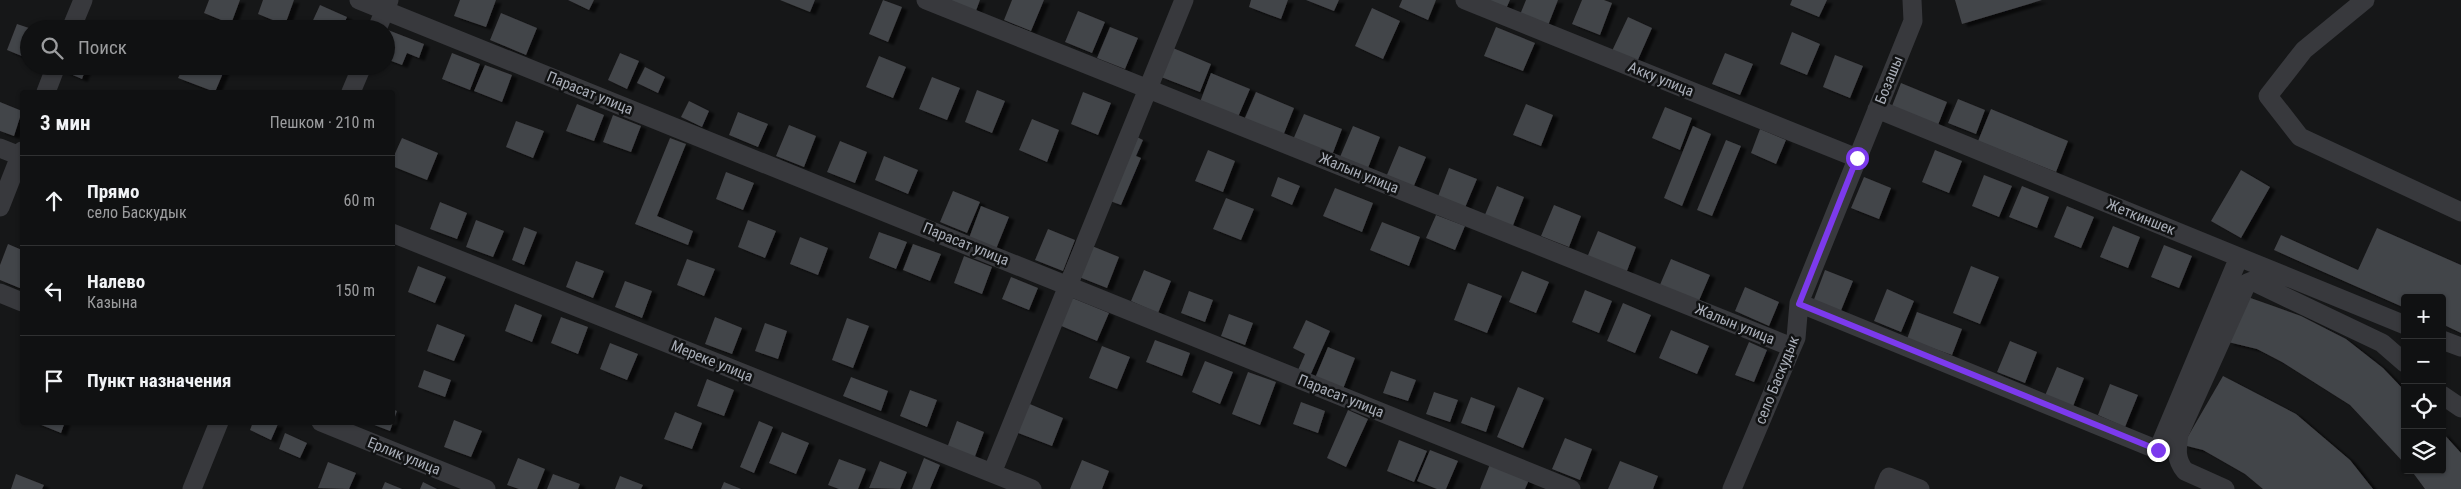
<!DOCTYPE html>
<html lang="ru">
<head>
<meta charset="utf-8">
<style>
	:root { --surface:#101112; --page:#191a1b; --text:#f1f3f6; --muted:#9c9d9f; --line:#303132 }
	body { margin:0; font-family:"Roboto Condensed",sans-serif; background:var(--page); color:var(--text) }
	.controls { position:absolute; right:15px; bottom:15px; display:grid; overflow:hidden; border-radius:5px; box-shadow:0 1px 4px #0004 }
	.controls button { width:45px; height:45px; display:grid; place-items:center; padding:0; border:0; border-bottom:1px solid var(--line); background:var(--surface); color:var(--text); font:25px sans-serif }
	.stop { position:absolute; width:15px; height:15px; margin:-11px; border:4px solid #7c3aed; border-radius:50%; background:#fff }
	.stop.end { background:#7c3aed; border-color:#fff; box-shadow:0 1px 5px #0008 }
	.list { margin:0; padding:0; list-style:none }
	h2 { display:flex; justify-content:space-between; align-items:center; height:65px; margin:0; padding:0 20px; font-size:21px }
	h2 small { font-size:16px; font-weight:400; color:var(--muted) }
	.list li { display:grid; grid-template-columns:32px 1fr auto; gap:15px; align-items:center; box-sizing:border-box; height:90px; padding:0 20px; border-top:1px solid var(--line) }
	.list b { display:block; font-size:19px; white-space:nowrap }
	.list p { margin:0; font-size:16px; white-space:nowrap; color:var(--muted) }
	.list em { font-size:16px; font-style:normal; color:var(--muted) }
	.icon { flex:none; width:28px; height:28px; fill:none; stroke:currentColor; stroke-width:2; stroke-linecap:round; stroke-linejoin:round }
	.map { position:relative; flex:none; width:2461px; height:489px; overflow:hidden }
	.search { position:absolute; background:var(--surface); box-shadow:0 1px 4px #0004; left:20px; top:20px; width:375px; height:55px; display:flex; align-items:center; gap:12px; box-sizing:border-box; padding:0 18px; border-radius:28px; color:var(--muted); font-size:19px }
	.panel { position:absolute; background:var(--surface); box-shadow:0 1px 4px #0004; left:20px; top:90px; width:375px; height:335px; border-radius:5px }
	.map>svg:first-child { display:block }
	.building { fill:#434448; filter:url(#shadow) }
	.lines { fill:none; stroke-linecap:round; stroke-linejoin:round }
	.minor { stroke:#38393d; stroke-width:19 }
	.route { stroke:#7c3aed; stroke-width:6 }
	.labels { text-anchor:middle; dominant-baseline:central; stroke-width:5; stroke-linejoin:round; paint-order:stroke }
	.street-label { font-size:15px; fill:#a9aeb8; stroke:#111213 }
</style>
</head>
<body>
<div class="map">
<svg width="2461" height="489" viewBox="0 0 2461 489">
	<defs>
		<filter id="shadow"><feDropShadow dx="5.5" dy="3" stdDeviation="1" flood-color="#0009"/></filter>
	</defs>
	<rect width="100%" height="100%" fill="#161718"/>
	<path class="building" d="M209,0h31l-9,24 -27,-11z
		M263,0h31l-9,25 -27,-11z
		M460,0h36l-10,27 -32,-11z
		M568,0h26l-5,10z
		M780,0h35l-5,12z
		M883,0l19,7 -14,35 -19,-8z
		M948,0h32l-6,16z
		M1012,0h32l-13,31 -27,-11z
		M1251,0h37l-7,19 -32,-12z
		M1306,0h33l-5,11z
		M1402,0h34l-8,20 -29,-13z
		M1478,0h32l-5,11z
		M1526,0h32l-11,28 -28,-11z
		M1582,0h22l8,3 -12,32 -28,-11z
		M1792,0h35l-8,17 -29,-12z
		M1955,0h87l-80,24z
		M320,5l27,12 -5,12h-33z
		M1372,8l28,13 -17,38 -28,-13z
		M1078,11l27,11 -13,31 -27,-11z
		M501,13l36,15 -11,27 -36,-15z
		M1628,17l24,11 -15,34 -25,-11z
		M17,24l12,4v31l-22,-9z
		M1110,27l28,11 -13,31 -28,-11z
		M1496,27l39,16 -12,28 -39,-15z
		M388,30l36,14 -5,14 -12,-5 -5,12 -16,-6z
		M1792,32l28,12 -13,31 -27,-11z
		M1173,48l38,16 -11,28 -39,-15z
		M452,53l28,11 -10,26 -28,-11z
		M620,53l19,8 -12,28 -19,-9z
		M1725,53l28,11 -13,31 -28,-11z
		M1835,55l28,11 -13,32 -27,-11z
		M879,56l27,11 -13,31 -27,-11z
		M485,65l27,10 -10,27 -28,-11z
		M63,66h24l-5,13 -21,-9z
		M184,66h42l-11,26 -37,-14z
		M645,67l20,10 -7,16 -21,-10z
		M1211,73l39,16 -12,28 -38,-15z
		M932,77l28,11 -13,32 -28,-11z
		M1901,83l46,19 -9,23 -46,-19z
		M977,90l28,11 -13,32 -27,-11z
		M1083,92l28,11 -13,32 -27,-11z
		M1256,92l38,16 -11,28 -39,-16z
		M1958,99l27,11 -9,24 -28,-11z
		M689,101l20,10 -7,16 -21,-10z
		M0,102l22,9 -8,25 -14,-5z
		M577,104l27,11 -10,26 -28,-10z
		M1526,104l27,11 -12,31 -28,-11z
		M1665,107l27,11 -12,32 -28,-12z
		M1991,109l77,32 -12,31 -78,-31z
		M738,112l30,12 -10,23 -29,-12z
		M1304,114l38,15 -11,29 -39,-16z
		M613,115l28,11 -10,26 -28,-10z
		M1032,119l27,11 -12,32 -28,-12z
		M516,121l28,10 -11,27 -27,-11z
		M789,125l27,11 -12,31 -28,-11z
		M1353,126l27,11 -12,31 -28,-11z
		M1693,126l18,8 -29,72 -18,-8z
		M1760,129l26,11 -10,24 -25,-11z
		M1137,137l6,3 -7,16 5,2 -20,47 -11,-4z
		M402,138l36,15 -11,27 -35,-14v-6z
		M670,138l16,6 -29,72 36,15 -5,14 -53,-21z
		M1726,140l15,6 -29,70 -15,-6z
		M840,141l27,11 -12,31 -28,-11z
		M1399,146l27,11 -13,31 -27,-11z
		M1208,150l27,11 -12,31 -28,-11z
		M1935,150l27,11 -13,32 -27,-11z
		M884,156l34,14 -10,24 -33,-14z
		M1449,168l28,11 -13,31 -27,-11z
		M2241,170l29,17 -29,51 -30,-17z
		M726,172l28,11 -11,27 -27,-11z
		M1984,175l28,11 -13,31 -27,-11z
		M1278,177l22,9 -8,19 -21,-9z
		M1864,177l27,11 -12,31 -28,-11z
		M1497,186l27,11 -12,31 -28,-11z
		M2022,186l27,11 -12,31 -28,-11z
		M1335,188l38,15 -11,29 -39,-16z
		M953,191l27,11 -13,31 -27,-11z
		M1226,198l28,11 -13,31 -28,-11z
		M440,202l27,11 -10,26 -27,-10z
		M1554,205l27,11 -12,31 -28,-11z
		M981,206l28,11 -13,32 -27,-11z
		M2067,206l27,11 -13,31 -27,-11z
		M1436,215l29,11 -10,24 -29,-12z
		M476,220l28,11 -11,26 -27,-10z
		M748,220l28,11 -11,27 -27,-11z
		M1382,222l38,15 -11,29 -39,-16z
		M2113,226l27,11 -12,31 -28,-11z
		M524,227l13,5 -13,33 -12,-5z
		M2377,228l84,37v68l-19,-9v-26h-37v10l-131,-58 7,-15 77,35z
		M1048,229l27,11 -12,31 -28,-11z
		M1598,231l38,16 -11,29 -39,-16z
		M879,232l28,10 -11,27 -27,-11z
		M800,237l28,11 -10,27 -28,-11z
		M8,244l14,6v39l-22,-9v-15z
		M913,244l28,10 -11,27 -27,-11z
		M2164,245l28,11 -13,32 -28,-11z
		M1092,246l27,11 -12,31 -28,-11z
		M964,256l28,11 -10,27 -28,-11z
		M687,259l28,10 -11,27 -27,-11z
		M1671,259l39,16 -12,28 -39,-16z
		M576,261l28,10 -11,27 -27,-11z
		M418,266l28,11 -11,26 -27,-11z
		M1971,266l28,11 -19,47 -27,-11z
		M1144,270l27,11 -13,32 -27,-12z
		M1825,270l28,11 -13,32 -27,-11z
		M1522,271l27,11 -13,31 -27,-11z
		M1011,277l27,11 -9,22 -27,-11z
		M625,281l27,10 -10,27 -27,-11z
		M1468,283l34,13 -15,37 -33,-13z
		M1745,287l34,15 -10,24 -34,-15z
		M1887,289l27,12 -13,31 -27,-11z
		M1585,290l27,11 -13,32 -27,-11z
		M1189,291l24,9 -8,22 -24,-9z
		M2245,296l56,20 45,23 37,29 22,23v73l-55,-59 -68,-43 -25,-13 -29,-7z
		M1070,297l39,16 -12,28 -38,-16z
		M1623,303l28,12 -16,38 -28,-12z
		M515,304l27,11 -10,27 -27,-11z
		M1917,312l45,17 -10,26 -45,-16z
		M1229,314l24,9 -8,22 -24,-9z
		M561,317l27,10 -10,27 -27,-11z
		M715,317l27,11 -10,26 -27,-10z
		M847,318l22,8 -16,42 -21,-8z
		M1306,320l24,11 -20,45 -12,-6 7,-16 -12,-6z
		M765,323l22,8 -9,28 -23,-8z
		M437,324l28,11 -11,26 -27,-10z
		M1671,330l38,16 -12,28 -38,-16z
		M1155,340l35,13 -8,23 -36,-14z
		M2010,341l27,11 -12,31 -28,-11z
		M1749,342l18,8 -13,32 -19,-7z
		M610,343l28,11 -11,26 -27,-11z
		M1102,346l28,11 -13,32 -28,-11z
		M1328,347l27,11 -12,31 -28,-11z
		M1205,361l28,11 -13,32 -28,-12z
		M2057,367l27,11 -12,31 -28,-11z
		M424,370l27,10 -6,17 -27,-10z
		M1391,371l25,9 -8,21 -25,-8z
		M1248,372l28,10 -16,43 -28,-11z
		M2223,376l73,38 54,46 23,29h-110l-18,-15 -42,-24 -20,-5z
		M851,377l37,14 -7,20 -38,-15z
		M707,379l27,11 -10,26 -27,-10z
		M2110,384l28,11 -13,32 -27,-12z
		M1518,387l26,11 -21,50 -26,-11z
		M910,390l27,10 -10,27 -27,-11z
		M1434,392l24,8 -8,22 -24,-8z
		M1471,397l24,9 -9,26 -25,-9z
		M1025,402l38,16 -11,28 -39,-15z
		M1301,402l24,9 -7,22 -25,-9z
		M392,409l5,2 -7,20 -21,-8 23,-1z
		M1348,410l20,9 -22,48 -19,-9z
		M675,412l27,11 -10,26 -28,-10z
		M454,420l28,11 -11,26 -27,-10z
		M759,421l14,6 -19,46 -14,-6z
		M957,421l27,11 -10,27 -27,-11z
		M34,422h31l-4,11z
		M253,422l25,2 -7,16 -21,-10z
		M782,432l27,11 -13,31 -27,-11z
		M2442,432l19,21v36h-36l-14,-19h31z
		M285,433l22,10 -7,15 -21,-9z
		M1565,438l27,11 -12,31 -28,-11z
		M1399,440l28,11 -13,31 -27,-11z
		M1430,450l28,11 -12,28h-9l-20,-8z
		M518,458l27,11 -8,20h-18l-12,-4z
		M924,458l16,7 -10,24h-18z
		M839,459l27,10 -8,20h-19l-11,-4z
		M1082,460l27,11 -7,18h-32z
		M880,461l27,11 -7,17 -31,-1z
		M1620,461l38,15 -5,13h-45z
		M328,462l28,11 -7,16 -31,-1z
		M1490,464l39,16 -4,9h-45z
		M16,474l28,11 -2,4h-31z
		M553,474l27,10 -2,5h-31z
		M620,476l23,9 -2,4h-26z
		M385,482l17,7h-20z
		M423,482l14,7h-17z
		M724,482l17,7h-20z"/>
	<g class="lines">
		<path class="minor" d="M359,0l1212,489
			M926,0l866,347
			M1465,0l392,158
			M2365,0l-61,50 -36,46 32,41 161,75
			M71,29l12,-29
			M377,29l12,-29
			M46,92l10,-26
			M351,92l11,-26
			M1877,109l528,216
			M0,148l20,8
			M0,207l22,-56
			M392,233l640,256
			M0,293l22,9
			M1799,303l359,147 81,-193
			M2442,340l19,7
			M2442,395l19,13
			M321,422l165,67
			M992,473l192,-473
			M192,489l27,-67
			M1732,489l60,-142 4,-9 3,-35 114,-282 -1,-21
			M1884,489l5,-12 31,12
			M2225,489l-40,-18c-10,-12 -8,-23 -6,-37l68,-151 5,-2 130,62 23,20"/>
	</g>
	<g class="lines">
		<path class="route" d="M1857,158l-58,146 359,146"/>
	</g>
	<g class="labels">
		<g class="street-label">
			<text transform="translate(1661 79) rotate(22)">Акку улица</text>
			<text transform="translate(1889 80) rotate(-68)">Бозашы</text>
			<text transform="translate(590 93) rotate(22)">Парасат улица</text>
			<text transform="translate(1359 173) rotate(22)">Жалын улица</text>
			<text transform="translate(2141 217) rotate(22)">Жеткиншек</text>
			<text transform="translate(966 244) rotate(22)">Парасат улица</text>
			<text transform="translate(1735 324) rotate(22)">Жалын улица</text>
			<text transform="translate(712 361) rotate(22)">Мереке улица</text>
			<text transform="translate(1777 380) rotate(-68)">село Баскудык</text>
			<text transform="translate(1341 396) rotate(22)">Парасат улица</text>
			<text transform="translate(404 456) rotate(22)">Ерлик улица</text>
		</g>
	</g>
</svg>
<div class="controls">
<button>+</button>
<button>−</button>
<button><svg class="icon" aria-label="locate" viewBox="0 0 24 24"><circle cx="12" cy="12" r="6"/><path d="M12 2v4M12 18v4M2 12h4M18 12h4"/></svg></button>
<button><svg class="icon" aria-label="layers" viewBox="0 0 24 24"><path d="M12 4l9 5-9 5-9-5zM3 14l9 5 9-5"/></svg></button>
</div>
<div class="stop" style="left:1857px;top:158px"></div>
<div class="stop end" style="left:2158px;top:450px"></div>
<div class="search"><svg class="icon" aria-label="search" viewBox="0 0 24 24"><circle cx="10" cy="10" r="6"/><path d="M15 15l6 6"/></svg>Поиск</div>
<section class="panel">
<h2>3 мин<small>Пешком · 210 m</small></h2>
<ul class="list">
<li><svg class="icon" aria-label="ahead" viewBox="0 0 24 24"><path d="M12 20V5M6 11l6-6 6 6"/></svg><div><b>Прямо</b><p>село Баскудык</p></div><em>60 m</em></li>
<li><svg class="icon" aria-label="left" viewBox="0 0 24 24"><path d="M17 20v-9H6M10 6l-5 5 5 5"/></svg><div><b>Налево</b><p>Казына</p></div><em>150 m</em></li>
<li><svg class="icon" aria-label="arrive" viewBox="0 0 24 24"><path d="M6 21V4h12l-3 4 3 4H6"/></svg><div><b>Пункт назначения</b></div></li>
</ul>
</section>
</div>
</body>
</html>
